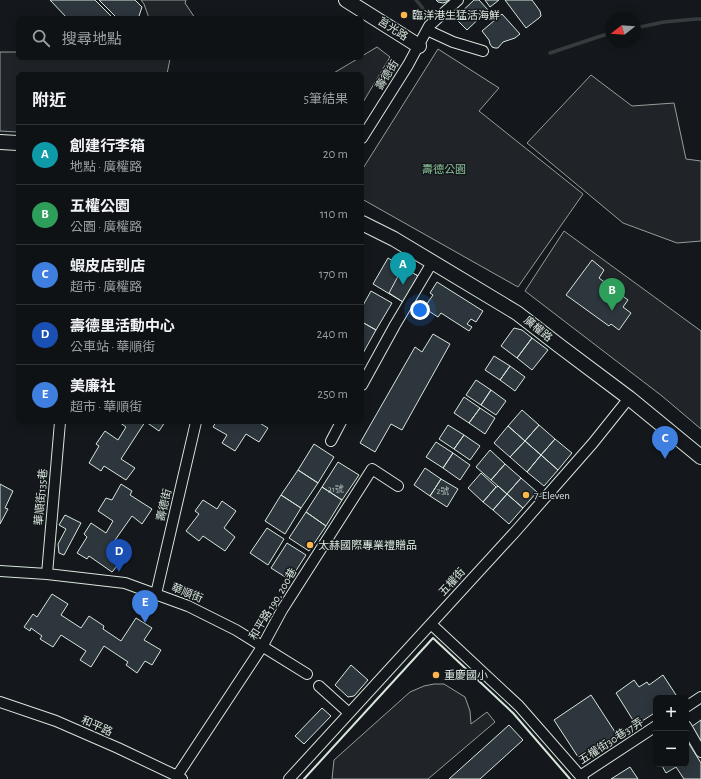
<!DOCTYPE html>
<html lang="zh-TW">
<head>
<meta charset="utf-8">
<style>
	:root { --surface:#0f1215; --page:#181b1e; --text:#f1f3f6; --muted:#9b9ea0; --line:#2f3234; --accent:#1a73e8 }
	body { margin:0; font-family:"Alegreya Sans","Noto Sans TC",sans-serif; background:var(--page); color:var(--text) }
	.controls { position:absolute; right:12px; bottom:12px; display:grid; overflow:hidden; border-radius:6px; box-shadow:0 2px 10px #0003 }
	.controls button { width:36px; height:36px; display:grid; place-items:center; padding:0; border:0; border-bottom:1px solid var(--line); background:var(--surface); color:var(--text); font:20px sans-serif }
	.compass { position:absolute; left:605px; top:12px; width:36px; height:36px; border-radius:50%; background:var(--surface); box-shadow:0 2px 10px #0003; rotate:253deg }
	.you { position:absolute; left:420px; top:310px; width:14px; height:14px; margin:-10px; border:3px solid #fff; border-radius:50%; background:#1a73e8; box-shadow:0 0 0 6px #1a73e833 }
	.badge { display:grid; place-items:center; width:26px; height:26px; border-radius:50%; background:var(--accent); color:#fff; font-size:13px; font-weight:700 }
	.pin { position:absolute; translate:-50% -33px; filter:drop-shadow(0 1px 2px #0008) }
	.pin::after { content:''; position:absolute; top:21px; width:14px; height:12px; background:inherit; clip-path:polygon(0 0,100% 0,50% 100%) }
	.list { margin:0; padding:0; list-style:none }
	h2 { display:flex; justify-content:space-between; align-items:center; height:52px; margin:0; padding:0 16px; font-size:17px }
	h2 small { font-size:13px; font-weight:400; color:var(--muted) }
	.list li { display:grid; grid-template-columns:26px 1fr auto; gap:12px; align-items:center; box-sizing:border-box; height:60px; padding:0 16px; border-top:1px solid var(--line) }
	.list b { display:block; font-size:15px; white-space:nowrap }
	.list p { margin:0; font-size:13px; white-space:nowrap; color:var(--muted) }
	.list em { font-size:13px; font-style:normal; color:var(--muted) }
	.icon { flex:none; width:22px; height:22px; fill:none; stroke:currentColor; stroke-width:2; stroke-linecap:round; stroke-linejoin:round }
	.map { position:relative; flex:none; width:701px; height:779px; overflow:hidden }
	.search { position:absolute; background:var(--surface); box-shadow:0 2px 10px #0003; left:16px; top:16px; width:348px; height:44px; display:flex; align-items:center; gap:10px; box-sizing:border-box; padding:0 14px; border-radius:6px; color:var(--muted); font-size:15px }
	.panel { position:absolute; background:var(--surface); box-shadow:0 2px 10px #0003; left:16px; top:72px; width:348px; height:352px; border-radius:6px }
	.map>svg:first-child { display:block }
	.green { fill:#202428; stroke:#939e99 }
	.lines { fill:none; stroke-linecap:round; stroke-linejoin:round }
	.stream { stroke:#363b3e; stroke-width:3.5 }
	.building { fill:#2c363c; stroke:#d8e6dc }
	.street-casing { stroke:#d8e6dc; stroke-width:12 }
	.secondary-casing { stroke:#d8e6dc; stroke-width:16 }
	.street { stroke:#14181c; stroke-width:10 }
	.secondary { stroke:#14181c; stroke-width:14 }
	.wall { stroke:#d8e6dc; stroke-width:2 }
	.poi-dot { fill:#ffb74d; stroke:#14181c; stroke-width:1.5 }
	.labels { text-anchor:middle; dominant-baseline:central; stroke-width:3; stroke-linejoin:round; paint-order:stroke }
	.number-label { font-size:9px; fill:#adbab4 }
	.poi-label { font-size:11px; fill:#d8e6dc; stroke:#14181c; text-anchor:start }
	.street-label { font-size:11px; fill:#d8e6dc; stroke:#14181c }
	.park-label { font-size:11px; fill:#8ac095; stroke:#14181c }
</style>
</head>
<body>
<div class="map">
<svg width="701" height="779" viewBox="0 0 701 779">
	<rect width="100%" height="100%" fill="#14181c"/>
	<path class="green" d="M141,0h45l-1,3 10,15h-46l-5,-14z
		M377,47l13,10 -28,47v-30h-30l27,-16h3v-2z
		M438,49l61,39 -20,23 104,83 -65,93 -156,-88v-29z
		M0,52h18v6l152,1 -3,15h-149v58l-18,-1z
		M591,75l41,31 42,-3 12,56 15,2v80l-24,2 -54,-20 -96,-80z
		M564,231l137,100v98l-39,-33 -137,-105z
		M434,684h10l21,13 5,14 1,13 16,-12 8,10 -67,57h-96l2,-19 76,-68 14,-6z"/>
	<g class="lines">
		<path class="stream" d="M416,0l14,17
			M635,28l29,-6 32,-3h5
			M550,53l51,-17 10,-3"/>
	</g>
	<path class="building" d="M50,0h45l18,18h-46z
		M99,0h36l7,7 -3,9 1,2h-23z
		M436,0h13l-3,2 -3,1 -5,-1z
		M474,0h5l9,10 -21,20 -12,-12z
		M485,0h14l-9,7z
		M505,0h27l8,11 1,5 -2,2 -13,10z
		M502,14l18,20 -5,4 -12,4 -5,6h-3l-3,-1 -2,-3 -1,-4 -7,-9z
		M388,258l30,18 -15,26 -30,-18z
		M592,260l12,10 -5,8 29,22 -5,7 8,6 -12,17 -8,-6 -2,2 -43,-31z
		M403,267l15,9 -15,26 -14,-9z
		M437,282l46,29 -7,11 -5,-3 -4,5 5,3 -3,4 -28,-18 -3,4 -14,-9 9,-13 -3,-2z
		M371,291l21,12 -16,27 -14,-8v-15z
		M362,322l14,8 -14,25z
		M514,328l8,2 10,8 -15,20 -16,-12z
		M433,334l17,10 -48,86 -11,-6 -16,28 -15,-9 55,-96 7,5z
		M532,338l16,12 -16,20 -15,-12z
		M494,356l16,10 -10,14 -15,-10z
		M510,366l15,11 -10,14 -15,-11z
		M476,380l15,10 -10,15 -15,-10z
		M491,390l15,11 -10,14 -15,-10z
		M464,397l16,11 -11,15 -15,-10z
		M480,408l15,10 -10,16 -16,-11z
		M522,410l17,15 -14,16 -17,-15z
		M119,422h26l-24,37 14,9 -9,12 -22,-14 -3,5 -12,-8 10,-17 -3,-2 9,-13 13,9 8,-13z
		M146,422h19l-6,9z
		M216,422h42l10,6 -9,14 -13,-8 -11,17 -13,-8 5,-8 -14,-8z
		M448,425l16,10 -10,14 -15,-10z
		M539,425l16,14 -14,16 -16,-14z
		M508,426l17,15 -15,16 -16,-14z
		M464,435l16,11 -10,14 -16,-11z
		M555,439l17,14 -14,17 -17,-15z
		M525,441l16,14 -14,17 -17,-15z
		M436,442l17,11 -10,15 -17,-11z
		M314,444l20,13 -16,26 -20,-13z
		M490,450l15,14 -14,16 -15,-13z
		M453,453l17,12 -10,15 -17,-12z
		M541,455l17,15 -14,16 -17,-14z
		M338,462l21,13 -17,25 -20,-13z
		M505,464l16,14 -14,16 -16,-14z
		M425,468l16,11 -11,17 -16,-11z
		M298,470l20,13 -17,25 -20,-13z
		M481,473l15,14 -13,15 -15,-14z
		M521,478l16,14 -14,16 -16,-14z
		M441,479l17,10 -11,18 -17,-11z
		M0,484l13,7 -8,17 3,1 -8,15z
		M121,484l11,7 -2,4 22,14 -10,15 -10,-8 -24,34 15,9 -11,13 -23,-16 -2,3 -10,-6 10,-16 -3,-3 7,-11 15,10 7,-12 -15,-10 8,-13 6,2z
		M498,486l9,8 -14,16 -10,-8 13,-15h1z
		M322,487l20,13 -16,26 -20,-14z
		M507,494l16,14 -14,16 -16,-14z
		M281,495l20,13 -16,26 -20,-13z
		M203,500l14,9 5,-8 14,10 -12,17 11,9 -10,14 -22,-15 -4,5 -13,-10 13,-17 -4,-3z
		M306,512l20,14 -17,25 -20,-13z
		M65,515l16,8 -17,32 -5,-2 -1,-9 8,-15 -7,-4z
		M267,528l17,11 -16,26 -18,-12z
		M287,543l19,12 -16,25 -19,-12z
		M52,594l16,10 -7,11 20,13 8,-12 15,10 -1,3 18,12 15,-23 16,10 -8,12 17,10 -9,15 -7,-4 -8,12 -11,-8 2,-3 -24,-16 -13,21 -11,-7 6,-9 -25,-16 -8,12 -13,-8 2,-3 -11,-8 -1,3 -6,-4 9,-13 4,3z
		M351,665l17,15 -14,16 -6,1 -13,-12z
		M663,675l15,23h-22v14l-20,13 -20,-32 18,-13 5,7 8,-5 2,3z
		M591,695l26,40 -37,25 -26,-40z
		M322,708l9,8 -27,28 -9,-8z
		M701,720v22l-10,-15z
		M509,725l14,15 -43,39h-31z
		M686,739l15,24v16h-17l-8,-12 -10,6 -5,-9h25z
		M630,767l8,12h-27z"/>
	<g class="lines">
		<defs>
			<path id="street" d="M427,30l26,12 30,9
				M362,138l46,-73 21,-39 29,-26
				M362,385l33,-60 38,-64
				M331,441l10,-19
				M0,571l47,3 78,9 63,23 48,24 71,44
				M47,574l13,-152
				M156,594l40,-172
				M431,624l88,82 64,73
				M319,686l30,27
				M0,702l56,19 62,27 59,28 5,3
				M686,707l15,-10
				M686,726l15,26
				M177,776l85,-129 20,-37 90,-141 26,17
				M580,776l76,-50
				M289,779l226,-247 78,-89 36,-45"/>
			<path id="secondary" d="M346,0l73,46
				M0,142l18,1
				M362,223l32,16 123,74 44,34 68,51 72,59"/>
		</defs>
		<use href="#street" class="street-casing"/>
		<use href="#secondary" class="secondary-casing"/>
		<use href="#street" class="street"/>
		<use href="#secondary" class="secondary"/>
		<path class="wall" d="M304,779l129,-141 80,75 57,66"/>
	</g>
	<g class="poi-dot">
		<circle cx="404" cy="15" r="4"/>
		<circle cx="526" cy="495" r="4"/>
		<circle cx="310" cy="545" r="4"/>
		<circle cx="436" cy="675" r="4"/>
	</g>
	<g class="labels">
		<g class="number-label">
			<text x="336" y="489">31號</text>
			<text x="443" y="491">2號</text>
		</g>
		<g class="poi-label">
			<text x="412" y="15">臨洋港生猛活海鮮</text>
			<text x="534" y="495">7-Eleven</text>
			<text x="318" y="545">太赫國際專業禮贈品</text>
			<text x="444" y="675">重慶國小</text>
		</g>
		<g class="street-label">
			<text transform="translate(393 29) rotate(32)">莒光路</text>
			<text transform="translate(387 75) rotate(-58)">壽德街</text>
			<text transform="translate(538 329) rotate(39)">廣權路</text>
			<text transform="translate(41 497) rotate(-85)">華順街135巷</text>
			<text transform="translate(164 505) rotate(-77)">壽德街</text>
			<text transform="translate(452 582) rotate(-48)">五權街</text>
			<text transform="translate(187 593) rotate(22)">華順街</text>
			<text transform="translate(273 604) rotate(-59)">和平路 190, 200巷</text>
			<text transform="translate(97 726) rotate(24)">和平路</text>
			<text transform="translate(611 741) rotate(-33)">五權街30巷37弄</text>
		</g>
		<g class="park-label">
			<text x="444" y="169">壽德公園</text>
		</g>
	</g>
</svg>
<div class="controls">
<button>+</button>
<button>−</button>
</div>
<svg class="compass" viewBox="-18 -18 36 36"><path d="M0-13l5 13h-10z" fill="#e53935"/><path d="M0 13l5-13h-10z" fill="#9b9ea0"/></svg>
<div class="you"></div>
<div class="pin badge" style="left:403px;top:285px;background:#0f9aa8">A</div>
<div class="pin badge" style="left:612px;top:311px;background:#2e9e5b">B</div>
<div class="pin badge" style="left:665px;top:459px;background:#3f7fe0">C</div>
<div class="pin badge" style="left:119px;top:572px;background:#1a4fb4">D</div>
<div class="pin badge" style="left:145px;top:623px;background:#3f7fe0">E</div>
<div class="search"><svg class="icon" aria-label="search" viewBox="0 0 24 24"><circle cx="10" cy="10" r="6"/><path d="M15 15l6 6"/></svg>搜尋地點</div>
<section class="panel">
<h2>附近<small>5筆結果</small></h2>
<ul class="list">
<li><span class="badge" style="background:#0f9aa8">A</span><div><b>創建行李箱</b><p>地點 · 廣權路</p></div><em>20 m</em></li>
<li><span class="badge" style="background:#2e9e5b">B</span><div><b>五權公園</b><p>公園 · 廣權路</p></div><em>110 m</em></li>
<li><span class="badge" style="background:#3f7fe0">C</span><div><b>蝦皮店到店</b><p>超市 · 廣權路</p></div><em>170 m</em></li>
<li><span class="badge" style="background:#1a4fb4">D</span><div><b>壽德里活動中心</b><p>公車站 · 華順街</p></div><em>240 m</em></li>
<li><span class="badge" style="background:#3f7fe0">E</span><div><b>美廉社</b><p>超市 · 華順街</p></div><em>250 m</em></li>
</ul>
</section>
</div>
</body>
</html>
